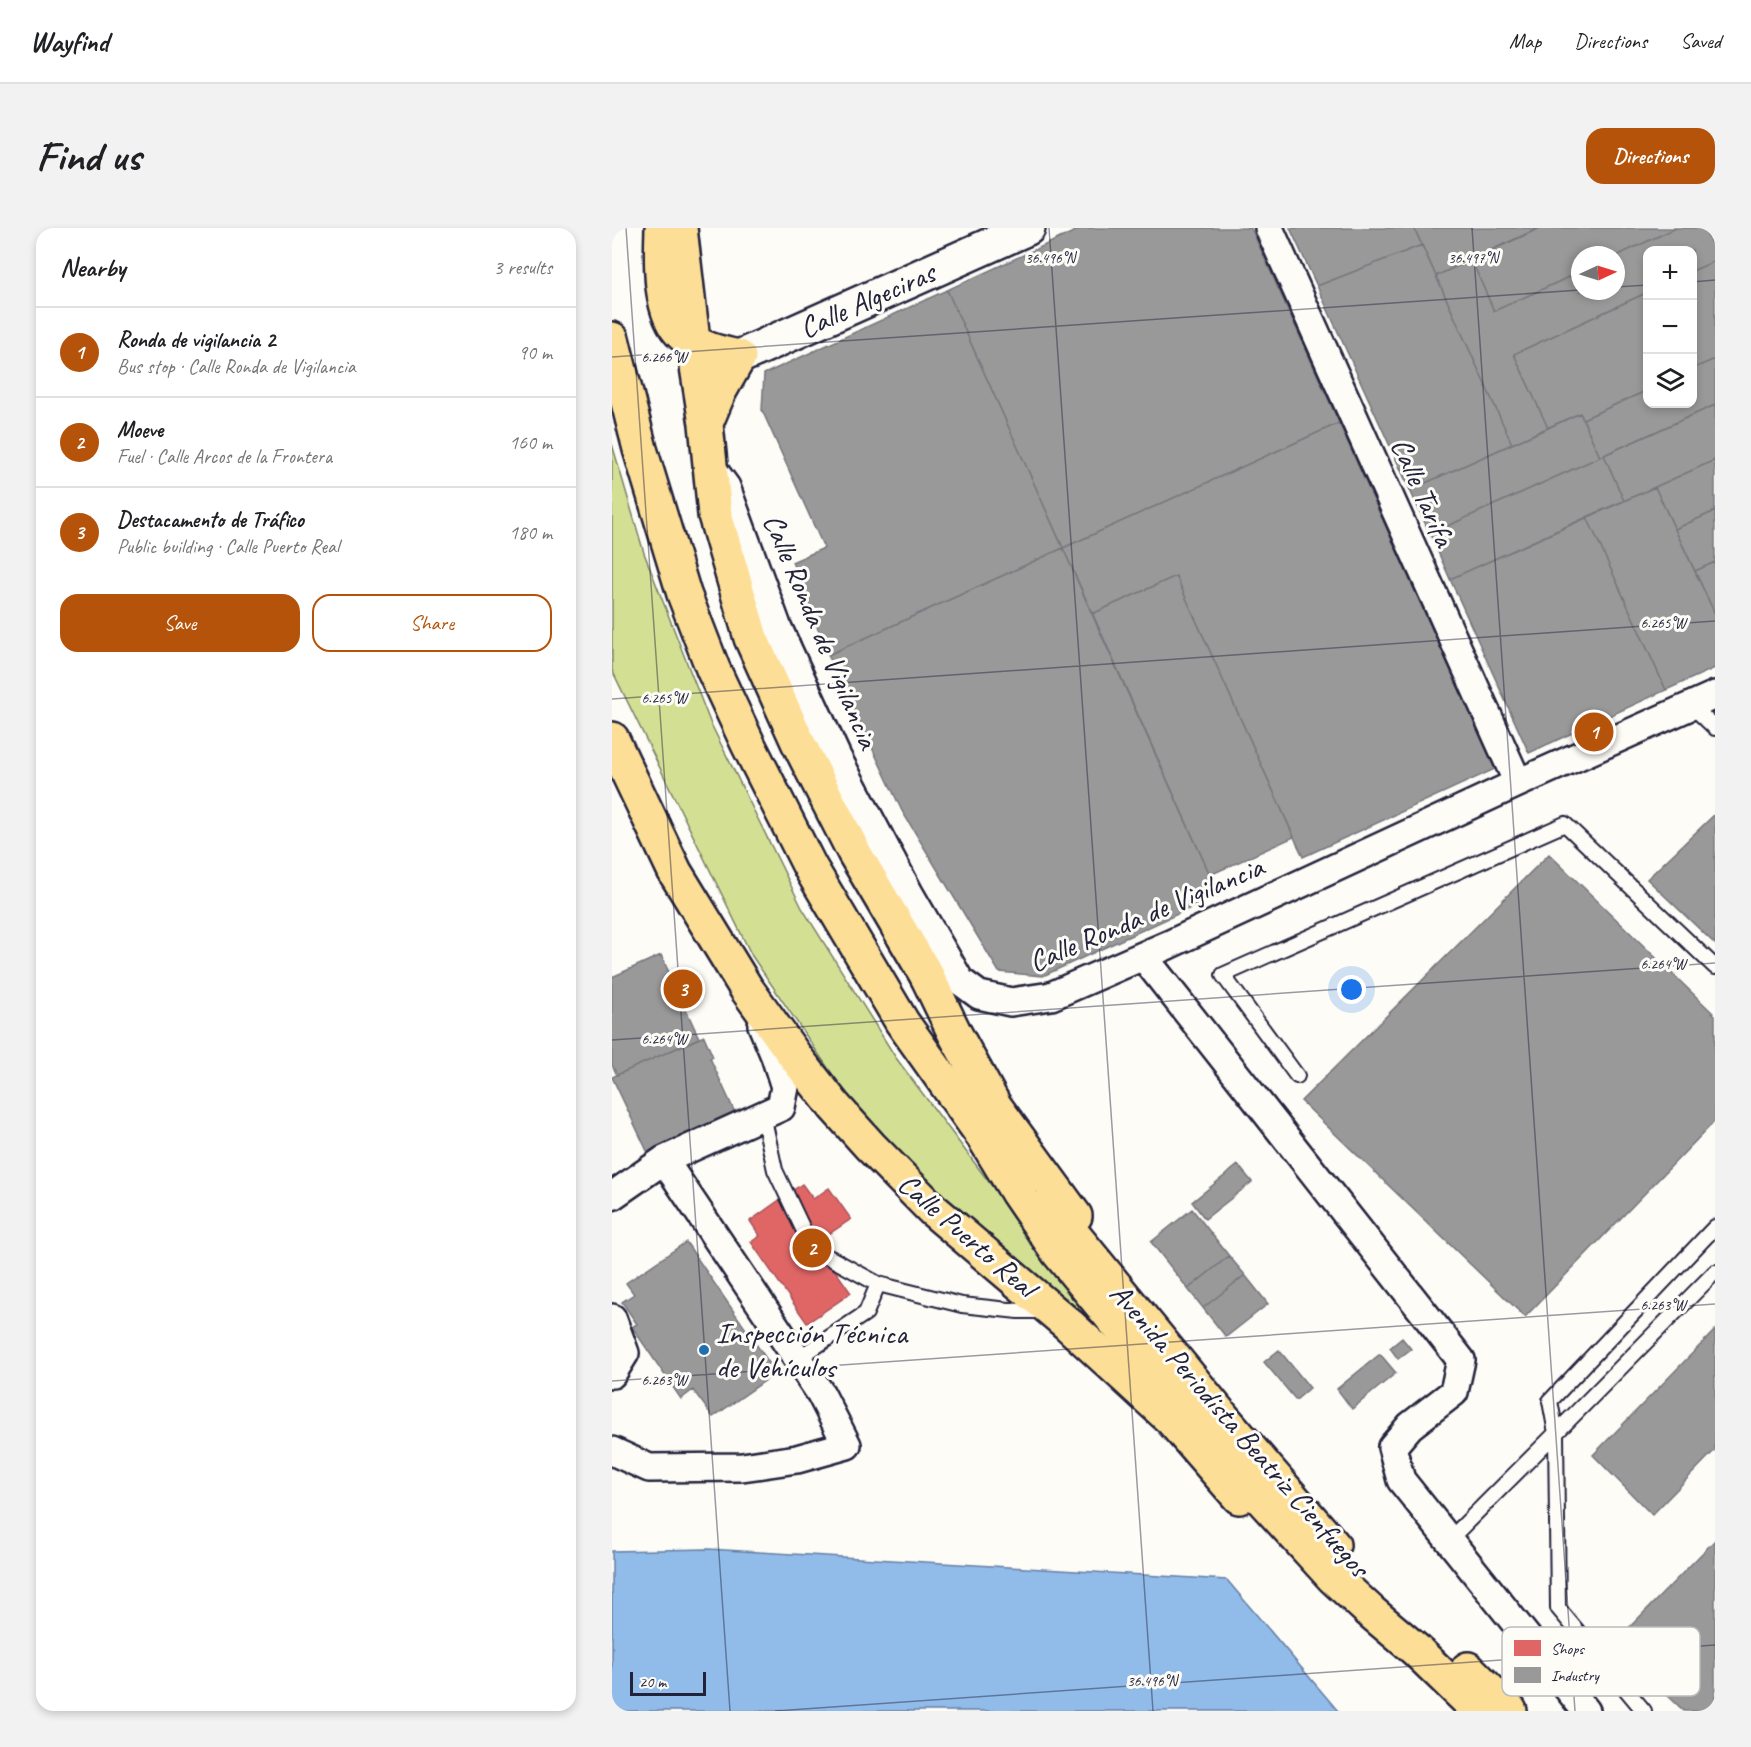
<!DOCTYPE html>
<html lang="en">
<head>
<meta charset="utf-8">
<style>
	:root { --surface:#fff; --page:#f2f2f2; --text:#202124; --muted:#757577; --line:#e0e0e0; --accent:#b45309 }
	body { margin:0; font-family:Caveat,sans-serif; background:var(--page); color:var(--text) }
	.controls { position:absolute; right:18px; top:18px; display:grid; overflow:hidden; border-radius:12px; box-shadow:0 3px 9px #0003 }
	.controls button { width:54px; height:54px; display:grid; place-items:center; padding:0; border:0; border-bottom:2px solid var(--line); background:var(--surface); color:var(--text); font:30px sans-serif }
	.compass { position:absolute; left:959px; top:18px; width:54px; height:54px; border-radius:50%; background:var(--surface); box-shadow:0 3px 9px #0003; rotate:86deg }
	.scale { position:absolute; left:18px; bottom:15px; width:76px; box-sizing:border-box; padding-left:6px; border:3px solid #22223b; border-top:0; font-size:16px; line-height:21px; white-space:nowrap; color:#22223b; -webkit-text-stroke:4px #fdfcf7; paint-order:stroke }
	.you { position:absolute; left:740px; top:762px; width:21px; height:21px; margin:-15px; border:4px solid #fff; border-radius:50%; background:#1a73e8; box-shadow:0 0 0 9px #1a73e833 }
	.badge { display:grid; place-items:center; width:39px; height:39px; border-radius:50%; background:var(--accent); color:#fff; font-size:20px; font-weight:700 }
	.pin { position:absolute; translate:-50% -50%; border:3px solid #fff; box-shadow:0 2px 6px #0006 }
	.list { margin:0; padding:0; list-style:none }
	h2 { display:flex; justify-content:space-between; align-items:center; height:78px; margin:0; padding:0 24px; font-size:26px }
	h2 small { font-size:20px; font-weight:400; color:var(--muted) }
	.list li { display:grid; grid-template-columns:39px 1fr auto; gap:18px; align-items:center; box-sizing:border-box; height:90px; padding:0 24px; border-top:2px solid var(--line) }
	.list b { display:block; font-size:22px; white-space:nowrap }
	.list p { margin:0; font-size:20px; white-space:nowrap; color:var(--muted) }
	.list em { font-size:20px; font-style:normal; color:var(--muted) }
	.actions { display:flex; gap:12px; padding:18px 24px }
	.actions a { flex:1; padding:14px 0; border:2px solid var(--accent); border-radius:18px; text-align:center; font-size:21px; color:var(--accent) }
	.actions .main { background:var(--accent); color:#fff }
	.icon { flex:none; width:33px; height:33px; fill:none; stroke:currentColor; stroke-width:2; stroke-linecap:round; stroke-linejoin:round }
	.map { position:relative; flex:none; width:1103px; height:1483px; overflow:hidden; border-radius:18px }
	header { display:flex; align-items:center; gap:36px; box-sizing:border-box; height:84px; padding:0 30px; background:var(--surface); border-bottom:2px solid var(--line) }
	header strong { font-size:28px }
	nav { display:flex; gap:33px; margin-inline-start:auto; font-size:21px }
	.intro { display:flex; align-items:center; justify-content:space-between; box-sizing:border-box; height:144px; padding:0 36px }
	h1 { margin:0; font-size:42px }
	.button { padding:15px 27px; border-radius:18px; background:var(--accent); color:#fff; font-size:21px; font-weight:700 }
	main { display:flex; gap:36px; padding:0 36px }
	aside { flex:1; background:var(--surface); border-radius:18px; box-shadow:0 3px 9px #0003 }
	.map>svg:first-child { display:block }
	.green { fill:#d3e094; stroke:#7a8168; stroke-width:1.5 }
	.water { fill:#91bcea; stroke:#657ea4; stroke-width:1.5 }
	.shops { fill:#e06666; stroke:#a75259; stroke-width:1.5 }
	.industry { fill:#999; stroke:#75757d; stroke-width:1.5 }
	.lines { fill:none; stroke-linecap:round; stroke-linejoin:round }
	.service-casing { stroke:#22223b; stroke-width:18 }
	.minor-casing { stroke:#22223b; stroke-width:32 }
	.secondary-casing { stroke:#22223b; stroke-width:38 }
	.primary-casing { stroke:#22223b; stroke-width:38 }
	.trunk-casing { stroke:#22223b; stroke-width:38 }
	.service { stroke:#fdfcf7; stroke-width:14 }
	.minor { stroke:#fdfcf7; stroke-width:27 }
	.secondary { stroke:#fdfcf7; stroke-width:33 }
	.primary { stroke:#fdde96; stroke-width:33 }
	.trunk { stroke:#fdde96; stroke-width:33 }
	.ticks { fill:none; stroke:#22223b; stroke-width:1.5; stroke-opacity:0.45 }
	.poi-dot { fill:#1f6fb2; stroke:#fdfcf7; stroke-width:2 }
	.labels { text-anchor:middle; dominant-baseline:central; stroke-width:6; stroke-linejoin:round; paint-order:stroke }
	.street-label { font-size:30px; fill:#22223b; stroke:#fdfcf7 }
	.poi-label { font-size:30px; fill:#22223b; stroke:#fdfcf7; text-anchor:start }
	.key { fill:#fdfcf7; stroke:#bbbbbf; stroke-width:1.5 }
	.key-label { font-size:16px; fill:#22223b }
	.ticks-label { font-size:15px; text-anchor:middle; fill:#22223b; stroke:#fdfcf7; stroke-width:6; stroke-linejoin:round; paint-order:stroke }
</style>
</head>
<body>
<header>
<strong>Wayfind</strong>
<nav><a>Map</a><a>Directions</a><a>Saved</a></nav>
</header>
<div class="intro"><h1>Find us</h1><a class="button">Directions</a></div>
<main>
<aside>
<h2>Nearby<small>3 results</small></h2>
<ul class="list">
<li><span class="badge">1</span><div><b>Ronda de vigilancia 2</b><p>Bus stop · Calle Ronda de Vigilancia</p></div><em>90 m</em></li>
<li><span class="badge">2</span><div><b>Moeve</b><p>Fuel · Calle Arcos de la Frontera</p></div><em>160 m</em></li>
<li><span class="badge">3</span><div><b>Destacamento de Tráfico</b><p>Public building · Calle Puerto Real</p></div><em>180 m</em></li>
</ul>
<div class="actions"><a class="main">Save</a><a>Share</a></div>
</aside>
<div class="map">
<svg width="1103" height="1483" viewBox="0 0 1103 1483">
	<rect width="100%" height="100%" fill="#fdfcf7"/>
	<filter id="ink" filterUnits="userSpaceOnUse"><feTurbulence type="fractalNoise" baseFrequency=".0167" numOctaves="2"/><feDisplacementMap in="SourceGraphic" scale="12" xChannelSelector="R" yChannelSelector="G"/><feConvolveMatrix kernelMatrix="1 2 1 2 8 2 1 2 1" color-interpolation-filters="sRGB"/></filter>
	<g filter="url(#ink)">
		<path class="green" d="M0,216l32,109 66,169 92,186 94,150 191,255h-10l-136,-109 -79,-86 -110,-162 -140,-286z"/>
		<path class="water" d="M96,1321l519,31 111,131h-726v-160z"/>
		<path class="shops" d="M190,956l11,15 16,-11 22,31 -35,24 35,50 -44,30 -56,-81 9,-6 -10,-15z"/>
		<path class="industry" d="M470,0h169l88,195 -276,125 -116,-258z
			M678,0h124l8,17 -105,41z
			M802,0h123l1,1 -102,47z
			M927,0h137l-60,28 -36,-1v17l-86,39 -23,-52z
			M1064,0h28l11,24v9l-23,10v-21h-44v42l-134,62 34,74 -36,16 -76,-168 35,-17 23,52 86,-39v19h36v-35z
			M810,17l90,199 -102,46 -93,-204z
			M1103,33v98l-23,10v-98z
			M335,62l116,258 -235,107 -36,-93 32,-14 -62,-138 2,-36z
			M1036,64v98l-65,29 -3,-6 -32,15 -34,-74z
			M1103,131v46l-115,52 -17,-38 65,-29v14h44v-35z
			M1103,177v55l-91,41 -20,-46z
			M968,185l20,44 -170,77 -20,-44z
			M727,195l156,346 -192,88 -127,-281 -84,38 -29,-66z
			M992,227l20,46 -174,78 -20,-45z
			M1103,232v51l-40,18 -20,-42z
			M1043,259l60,127v54l-49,22 -79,-173z
			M1103,283v51l-20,9 -20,-42z
			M975,289l79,173 -137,63 -79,-174z
			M451,320l156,347 -176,81 -44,-4 -97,-161 -74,-156z
			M1103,334v52l-20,-43z
			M564,348l118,261 -84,38 -118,-261z
			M1103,586v130l-68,-65z
			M937,626l166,161v106l-190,196 -224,-216z
			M49,727l38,83 -82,37 -5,-10v-88z
			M92,808l9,21 -3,1 26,57 -87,40 -37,-78z
			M626,937l14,17 -47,37 -13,-17z
			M580,981l37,47 -41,33 -37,-47z
			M74,1014l90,131 -63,44 -20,-27 -12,9 -49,-72 5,-3 -15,-22 12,-8 -8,-11z
			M617,1028l16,19 -42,33 -15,-19z
			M633,1047l23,29 -42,33 -23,-29z
			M1103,1102v120l-63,65 -59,-60z
			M790,1110l9,11 -13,10 -8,-11z
			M667,1122l31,38 -14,12 -32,-38z
			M768,1126l16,19 -44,36 -15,-20z
			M1103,1312v171h-31l-71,-67z"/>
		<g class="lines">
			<defs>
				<path id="service" d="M1079,477l24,23
					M685,848l-74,-101 342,-151 150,143
					M151,887l12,55 37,78 66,36 84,21 56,6h25
					M185,1131l69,-46 12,-29
					M837,1312l107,-107 -6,-32 165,-174
					M1032,1483l-86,-103 -2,-175 159,-161"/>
				<path id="minor" d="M657,0l249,555
					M100,240l14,19 51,139 60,131 72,136 51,88 19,14 32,7 40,-6 117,-51 350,-162 197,-88
					M531,728l318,404 -7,32 -44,34 -18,21 9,33 185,231
					M0,968l52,-36 117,-53 4,-20 -10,-31 -13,-31
					M0,1090l13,35 -13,21
					M0,1223l37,17 93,-1 55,-8 50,-14 -26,-51 -157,-234"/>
				<path id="secondary" d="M127,129l289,-129"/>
				<path id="primary" d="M50,0c-1,29 -4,86 21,107 15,13 37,18 56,22l-20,35 -13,31
					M68,0l13,113 13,83 9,91 36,123 47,104 56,110 73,124
					M0,511l63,133 71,116 51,71 37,47 36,40 62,63 137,116 102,94 68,78"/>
				<path id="trunk" d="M0,111l28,110 44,145 29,75 35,75 62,123 92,155 81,114 34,56 41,60 191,233 84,92 38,35 45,38 63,61
					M315,748l28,58 39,71 81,111
					M437,977l176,215 108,125
					M856,1441l42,42"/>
			</defs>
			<use href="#service" class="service-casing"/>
			<use href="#minor" class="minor-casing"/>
			<use href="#secondary" class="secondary-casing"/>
			<use href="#primary" class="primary-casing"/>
			<use href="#trunk" class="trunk-casing"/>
			<use href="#service" class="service"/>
			<use href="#minor" class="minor"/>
			<use href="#secondary" class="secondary"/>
			<use href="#primary" class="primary"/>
			<use href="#trunk" class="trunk"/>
		</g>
	</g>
	<path class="ticks" d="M14,0l104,1483M437,0l104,1483M860,0l103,1483M1080,54l23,-2M1004,59l32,-2M0,129l968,-67M0,471l1103,-78M0,812l1103,-77M0,1153l1103,-77M163,1483l940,-66"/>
	<circle class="poi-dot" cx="92" cy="1122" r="6"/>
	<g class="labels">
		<g class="street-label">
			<text transform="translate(255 72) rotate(-24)">Calle Algeciras</text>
			<text transform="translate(811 264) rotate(66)">Calle Tarifa</text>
			<text transform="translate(209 403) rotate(67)">Calle Ronda de Vigilancia</text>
			<text transform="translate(534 686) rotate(-23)">Calle Ronda de Vigilancia</text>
			<text transform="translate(355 1007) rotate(41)">Calle Puerto Real</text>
			<text transform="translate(628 1202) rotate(49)">Avenida Periodista Beatriz Cienfuegos</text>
		</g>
		<g class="poi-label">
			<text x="104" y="1105">Inspección Técnica<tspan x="104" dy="34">de Vehículos</tspan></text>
		</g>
	</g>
	<rect x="890" y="1399" width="198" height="69" rx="9" class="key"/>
	<rect x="902" y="1412" width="27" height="16" fill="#e06666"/>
	<rect x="902" y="1439" width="27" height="16" fill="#999"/>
	<g class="key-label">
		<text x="939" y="1426">Shops</text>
		<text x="939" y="1453">Industry</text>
	</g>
	<g class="ticks-label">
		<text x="438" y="35">36.496°N</text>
		<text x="861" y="35">36.497°N</text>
		<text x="52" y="134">6.266°W</text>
		<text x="1051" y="400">6.265°W</text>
		<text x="52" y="475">6.265°W</text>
		<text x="1051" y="741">6.264°W</text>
		<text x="52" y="816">6.264°W</text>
		<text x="1051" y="1082">6.263°W</text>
		<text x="52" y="1157">6.263°W</text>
		<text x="540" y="1458">36.496°N</text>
	</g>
</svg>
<div class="controls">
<button>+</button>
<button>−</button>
<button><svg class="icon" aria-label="layers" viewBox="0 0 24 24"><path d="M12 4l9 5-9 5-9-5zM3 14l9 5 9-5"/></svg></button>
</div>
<svg class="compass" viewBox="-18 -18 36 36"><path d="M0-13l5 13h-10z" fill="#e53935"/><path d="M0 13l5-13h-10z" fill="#757577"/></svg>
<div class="scale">20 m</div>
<div class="you"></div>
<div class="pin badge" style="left:982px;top:504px">1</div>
<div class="pin badge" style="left:200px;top:1020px">2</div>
<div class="pin badge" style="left:71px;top:761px">3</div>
</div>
</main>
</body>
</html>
